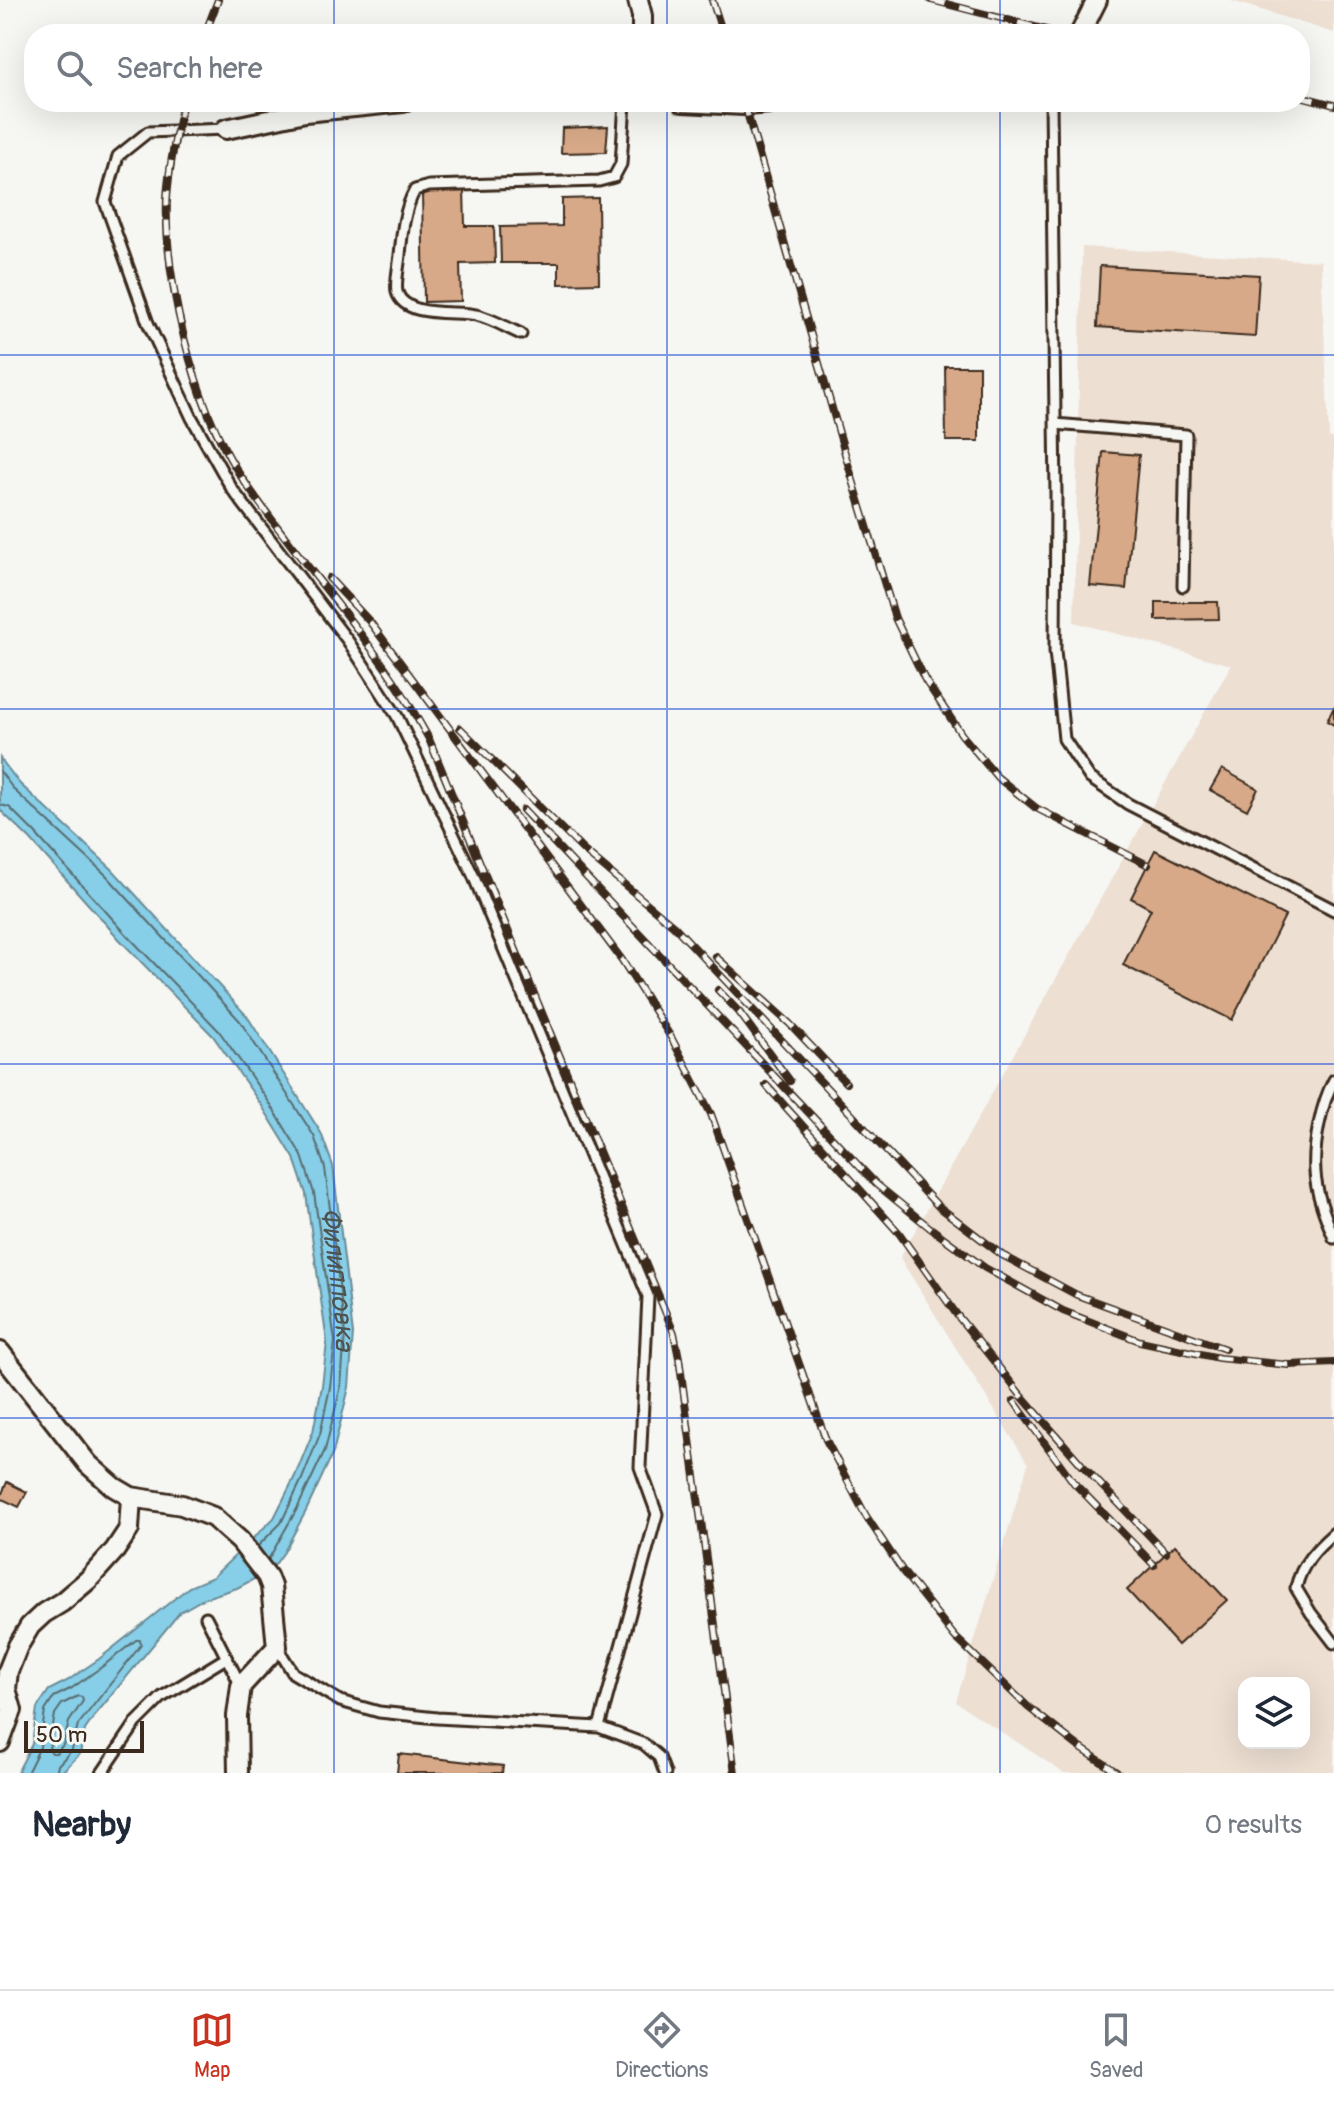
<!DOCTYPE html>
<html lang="en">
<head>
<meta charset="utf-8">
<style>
	:root { --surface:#fff; --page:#f6f6f7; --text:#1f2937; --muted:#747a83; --line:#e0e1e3; --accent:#c8321e }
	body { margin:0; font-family:Pangolin,sans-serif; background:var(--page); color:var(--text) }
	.controls { position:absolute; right:24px; bottom:24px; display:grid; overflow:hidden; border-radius:16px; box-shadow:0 8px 32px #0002 }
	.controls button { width:72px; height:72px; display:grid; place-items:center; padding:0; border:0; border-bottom:2px solid var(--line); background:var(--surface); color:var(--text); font:40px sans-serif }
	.scale { position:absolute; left:24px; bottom:20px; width:120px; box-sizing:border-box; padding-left:8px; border:4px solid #3b2a1e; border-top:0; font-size:22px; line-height:28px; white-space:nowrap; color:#3b2a1e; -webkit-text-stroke:6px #f6f6f2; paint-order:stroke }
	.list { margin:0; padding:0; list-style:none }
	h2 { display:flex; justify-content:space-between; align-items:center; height:104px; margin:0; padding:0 32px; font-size:34px }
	h2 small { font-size:26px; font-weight:400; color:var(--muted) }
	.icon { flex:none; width:44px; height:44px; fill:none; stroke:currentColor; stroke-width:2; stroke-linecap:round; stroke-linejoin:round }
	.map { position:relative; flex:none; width:1334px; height:1773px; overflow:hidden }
	.search { position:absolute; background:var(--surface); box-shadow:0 8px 32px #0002; left:24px; right:24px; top:24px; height:88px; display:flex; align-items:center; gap:20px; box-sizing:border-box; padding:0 28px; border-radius:32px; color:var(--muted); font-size:30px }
	.sheet { height:216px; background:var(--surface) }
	nav { display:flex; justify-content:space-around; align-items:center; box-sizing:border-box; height:112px; border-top:2px solid var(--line); background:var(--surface); font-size:22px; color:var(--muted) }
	nav a { display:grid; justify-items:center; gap:4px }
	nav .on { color:var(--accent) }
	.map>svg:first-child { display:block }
	.built { fill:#eddfd2; fill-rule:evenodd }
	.water { fill:#87cee8; stroke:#698c97; stroke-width:2 }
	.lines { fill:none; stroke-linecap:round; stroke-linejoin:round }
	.shore { stroke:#596c6f; stroke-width:2 }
	.building { fill:#d7a988; stroke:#3b2a1e; stroke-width:2 }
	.lane-casing { stroke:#3b2a1e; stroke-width:15 }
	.street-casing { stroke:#3b2a1e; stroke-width:24 }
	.lane { stroke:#f6f6f2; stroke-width:9 }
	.street { stroke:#f6f6f2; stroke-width:18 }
	.rail-casing { stroke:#3b2a1e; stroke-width:8 }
	.rail { stroke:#f6f6f2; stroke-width:5; stroke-dasharray:15; stroke-linecap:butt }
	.grid { fill:none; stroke:#1d4ed8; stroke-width:2; stroke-opacity:0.55 }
	.labels { text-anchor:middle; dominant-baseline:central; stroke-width:6; stroke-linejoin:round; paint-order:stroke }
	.water-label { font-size:28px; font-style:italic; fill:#4e5350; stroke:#f6f6f2 }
</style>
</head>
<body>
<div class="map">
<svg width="1334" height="1773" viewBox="0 0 1334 1773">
	<rect width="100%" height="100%" fill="#f6f6f2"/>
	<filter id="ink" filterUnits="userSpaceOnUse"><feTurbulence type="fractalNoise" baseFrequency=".0125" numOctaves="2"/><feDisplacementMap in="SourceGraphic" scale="16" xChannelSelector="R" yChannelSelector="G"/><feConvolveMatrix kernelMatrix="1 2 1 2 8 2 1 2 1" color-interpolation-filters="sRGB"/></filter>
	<g filter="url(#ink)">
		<path class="built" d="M1229,0h105v33z
			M1082,247l239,14 8,176 5,2v1334h-270l-108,-71 72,-238 -128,-206 331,-593 -157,-43zM1244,1683h60v60h-60z"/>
		<path class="water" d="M0,758l20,26 92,85 135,147 74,117 12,33 20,168 -4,53 -16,66 -27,58 -22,41 -13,18 -34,18 -32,10 -25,14 -84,102 -11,16 -5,24 -19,19h-44l15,-29 5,-36 12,-18 18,-9 32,-22 90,-72 24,-10 61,-59 21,-42 18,-44 9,-46 5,-44 -21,-148 -12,-36 -32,-52 -49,-70 -92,-95 -91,-102 -30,-29z"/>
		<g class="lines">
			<g class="shore">
				<path id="s1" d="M0,771l14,19 92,85 134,146 74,115 11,32 20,166 -4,52 -16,64 -27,57 -30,53"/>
				<path d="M0,805l9,2 26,26 92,102 92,96 50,71 33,54 12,37 21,148 -5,46 -10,47 -18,45 -21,44 -23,23"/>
				<path d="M78,1696l4,1 1,4 -14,21 -6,23 -7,8h-4l-3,-4 6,-35 7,-10z"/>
				<path d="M27,1773l13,-26 5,-36 9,-14 18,-9 31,-22 33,-26h4l1,5 -63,80 -6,25 -14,15 -2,8"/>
			</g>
		</g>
		<path class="building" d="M608,126l-2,26 -45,1 1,-25z
			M464,189l1,37h29l1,37 -35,1 1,37 -37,1 -2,-112z
			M598,198l1,85 -40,1v-21h-58l-1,-36 62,-1v-27z
			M1100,266l159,9 -4,62 -158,-10z
			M945,366h34v75h-33z
			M1103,452l36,3 -13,134 -36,-3z
			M1156,602h62l1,17 -63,1z
			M1334,707v18l-7,-4z
			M1222,769l36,20 -11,21 -37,-20z
			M1155,850l130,66 -53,104 -109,-55 28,-56 -20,-11z
			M7,1482l20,10 -8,15 -19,-9z
			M1175,1545l52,55 -49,45 -51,-55z
			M399,1754l104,12 -1,7h-105z"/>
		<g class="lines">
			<defs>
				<path id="lane" d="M1051,102l5,393 -1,156 9,88 26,39 38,26 206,106
					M226,129l-78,3 -30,24 -13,46 43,121 44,95 40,71 116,152 49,75 76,159 175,421 -8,171 17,47 -58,213
					M521,334c-14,-6 -30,-16 -45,-19 -20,-5 -71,4 -79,-23 -2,-10 2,-26 3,-37 2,-22 4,-45 15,-65l14,-4 170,-5 15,-4 7,-13 4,-62
					M1055,424l131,11 -3,151
					M1334,1080c-13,24 -21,65 -19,92 1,22 11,46 19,66
					M1334,1533c-18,16 -33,31 -38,55l15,25 23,30
					M206,1617l35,69
					M277,1647l16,26 47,28 39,11 58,6 162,9 45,17 15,13 6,16
					M102,1773l34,-50 26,-26 64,-39"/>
				<path id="street" d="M638,0l4,16v18
					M1080,34l17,-34
					M682,102l62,3 41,-3
					M226,129l79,-17 98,-10
					M0,1352l88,112 26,23 17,10 51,8 31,12 27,24 27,35 4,10 6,61 -36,39 -4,30 1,57
					M0,1742l12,-32 -6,-21 2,-18 10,-25 12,-20 14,-13 18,-11 26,-22 27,-30 14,-21 2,-32"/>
			</defs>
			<use href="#lane" class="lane-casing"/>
			<use href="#street" class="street-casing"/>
			<use href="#lane" class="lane"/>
			<use href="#street" class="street"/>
			<defs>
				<path id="rail" d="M712,0l11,34
					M931,0l131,34
					M205,34l13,-34
					M1300,96l34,9
					M183,102c-7,31 -14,64 -16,96 -3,83 26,203 71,274 47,71 105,134 153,204 14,20 26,42 38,63l245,594 5,25 56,415
					M744,102l104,362 47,154 30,62 37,55 35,42 39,31 112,57
					M329,578l41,44 252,338 50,79 39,75 115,326 40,76 38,57 51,64 73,70 50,39 40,27
					M460,728l123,122 91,76 264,280 64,49 75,40 148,54
					M523,810l353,374 53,43 56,41 78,43 77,30 79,17 70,7 45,-2
					M716,957l74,67 56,59
					M718,990l21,22 51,69
					M766,1085l133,148 58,82 63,79 62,71 84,88
					M1014,1401l60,82 80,82"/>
			</defs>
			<use href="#rail" class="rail-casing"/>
			<use href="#rail" class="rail"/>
		</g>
	</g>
	<path class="grid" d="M334,0v34M667,0v34M1000,0v34M334,102v1671M667,102v1671M1000,102v1671M0,355h1334M0,709h1334M0,1064h1334M0,1418h1334"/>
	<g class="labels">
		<g class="water-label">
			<text stroke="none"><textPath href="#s1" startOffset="630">Филипповка</textPath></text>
		</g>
	</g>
</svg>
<div class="controls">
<button><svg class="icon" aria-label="layers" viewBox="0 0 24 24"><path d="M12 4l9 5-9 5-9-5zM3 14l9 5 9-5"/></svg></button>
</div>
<div class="scale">50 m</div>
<div class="search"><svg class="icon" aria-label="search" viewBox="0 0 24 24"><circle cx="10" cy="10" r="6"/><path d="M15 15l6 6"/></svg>Search here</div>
</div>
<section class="sheet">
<h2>Nearby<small>0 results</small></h2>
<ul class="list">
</ul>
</section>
<nav>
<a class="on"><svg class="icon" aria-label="map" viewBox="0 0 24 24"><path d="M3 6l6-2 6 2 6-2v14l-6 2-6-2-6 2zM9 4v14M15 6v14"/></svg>Map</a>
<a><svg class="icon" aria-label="directions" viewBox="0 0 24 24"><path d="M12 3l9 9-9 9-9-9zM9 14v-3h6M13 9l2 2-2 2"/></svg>Directions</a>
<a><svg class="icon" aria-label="saved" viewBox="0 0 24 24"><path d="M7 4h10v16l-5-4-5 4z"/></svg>Saved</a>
</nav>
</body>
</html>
